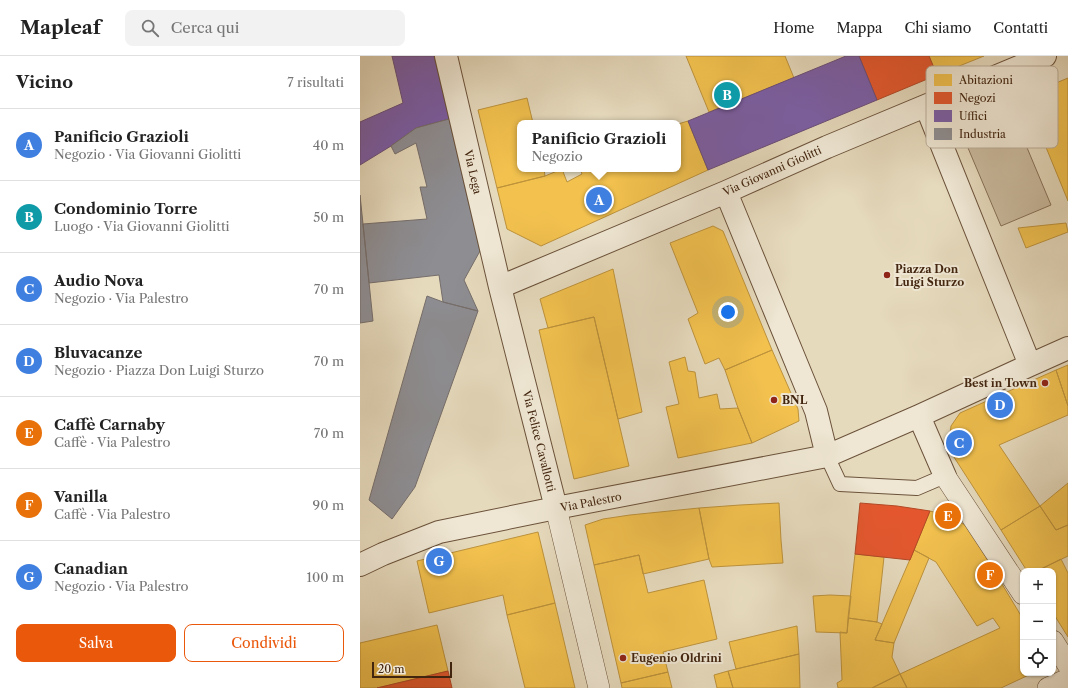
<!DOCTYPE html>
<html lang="it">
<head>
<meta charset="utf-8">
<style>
	:root { --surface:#fff; --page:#f2f2f2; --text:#222; --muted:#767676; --line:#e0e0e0; --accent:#ea580c }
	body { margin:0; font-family:"Libre Caslon Text",serif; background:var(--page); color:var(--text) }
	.controls { position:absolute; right:12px; bottom:12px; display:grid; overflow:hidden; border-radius:8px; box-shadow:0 1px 3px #0004 }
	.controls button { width:36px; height:36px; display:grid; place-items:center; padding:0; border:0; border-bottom:1px solid var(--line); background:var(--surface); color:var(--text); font:20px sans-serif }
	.scale { position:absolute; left:12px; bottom:10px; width:80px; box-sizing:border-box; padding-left:4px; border:2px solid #42250f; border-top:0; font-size:11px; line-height:14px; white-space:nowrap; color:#42250f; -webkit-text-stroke:3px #efe7d4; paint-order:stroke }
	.you { position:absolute; left:368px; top:256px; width:14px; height:14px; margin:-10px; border:3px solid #fff; border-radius:50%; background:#1a73e8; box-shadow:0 0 0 6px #1a73e833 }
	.badge { display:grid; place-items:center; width:26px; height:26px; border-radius:50%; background:var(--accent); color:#fff; font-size:13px; font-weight:700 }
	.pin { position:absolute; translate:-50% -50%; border:2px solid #fff; box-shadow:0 1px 4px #0006 }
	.popup { position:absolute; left:157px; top:64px; width:164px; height:52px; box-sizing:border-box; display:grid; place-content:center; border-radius:8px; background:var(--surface); filter:drop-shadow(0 1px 3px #0005); font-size:13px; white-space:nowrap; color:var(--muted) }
	.popup b { font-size:15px; color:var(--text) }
	.popup::after { content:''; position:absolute; left:50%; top:100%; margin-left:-8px; border:8px solid transparent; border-top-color:var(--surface) }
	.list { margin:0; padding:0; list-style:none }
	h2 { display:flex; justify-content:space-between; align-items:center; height:52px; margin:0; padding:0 16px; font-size:17px }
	h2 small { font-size:13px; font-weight:400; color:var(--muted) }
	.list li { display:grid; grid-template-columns:26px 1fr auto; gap:12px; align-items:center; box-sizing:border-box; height:72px; padding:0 16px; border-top:1px solid var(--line) }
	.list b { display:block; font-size:15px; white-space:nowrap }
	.list p { margin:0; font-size:13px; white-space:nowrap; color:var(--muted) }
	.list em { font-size:13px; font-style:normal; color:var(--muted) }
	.actions { display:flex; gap:8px; padding:12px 16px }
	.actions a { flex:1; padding:9px 0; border:1px solid var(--accent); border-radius:8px; text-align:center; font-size:14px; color:var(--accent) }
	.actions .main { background:var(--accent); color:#fff }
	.icon { flex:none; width:22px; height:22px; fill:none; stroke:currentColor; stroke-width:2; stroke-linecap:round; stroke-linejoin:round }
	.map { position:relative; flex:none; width:708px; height:632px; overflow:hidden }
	header { display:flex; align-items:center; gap:24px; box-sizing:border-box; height:56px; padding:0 20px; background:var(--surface); border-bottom:1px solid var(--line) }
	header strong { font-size:19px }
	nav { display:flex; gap:22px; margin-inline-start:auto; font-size:14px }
	.search { width:280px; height:36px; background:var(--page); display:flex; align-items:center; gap:10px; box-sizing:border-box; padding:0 14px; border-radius:8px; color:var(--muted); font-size:15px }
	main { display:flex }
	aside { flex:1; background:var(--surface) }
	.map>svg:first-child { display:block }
	.green { fill:#cabb9f; stroke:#867057 }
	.homes { fill:#f2c14e; stroke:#bd923b }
	.shops { fill:#e4572e; stroke:#b34825 }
	.offices { fill:#7b5ea7; stroke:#6a4d79 }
	.industry { fill:#8d8d92; stroke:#766e6b }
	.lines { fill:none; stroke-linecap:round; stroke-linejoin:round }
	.service-casing { stroke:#6b523a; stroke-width:16 }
	.pedestrian-casing { stroke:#6b523a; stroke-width:22 }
	.minor-casing { stroke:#6b523a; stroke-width:24 }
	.service { stroke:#efe7d4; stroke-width:14 }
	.pedestrian { stroke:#efe7d4; stroke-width:21 }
	.minor { stroke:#efe7d4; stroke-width:22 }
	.poi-dot { fill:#8f2418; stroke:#efe7d4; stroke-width:1.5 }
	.labels { text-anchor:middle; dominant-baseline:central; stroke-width:4; stroke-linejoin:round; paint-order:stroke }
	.street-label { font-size:11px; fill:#42250f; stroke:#efe7d4 }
	.poi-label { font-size:11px; font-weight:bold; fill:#42250f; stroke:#efe7d4; text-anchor:start }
	.key { fill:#efe7d4; stroke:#bbad99; stroke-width:1 }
	.key-label { font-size:11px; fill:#42250f }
</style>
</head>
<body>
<header>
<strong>Mapleaf</strong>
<div class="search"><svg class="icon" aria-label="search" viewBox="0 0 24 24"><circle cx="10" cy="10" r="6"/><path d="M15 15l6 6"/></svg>Cerca qui</div>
<nav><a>Home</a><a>Mappa</a><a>Chi siamo</a><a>Contatti</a></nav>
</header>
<main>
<aside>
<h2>Vicino<small>7 risultati</small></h2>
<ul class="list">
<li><span class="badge" style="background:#3f7fe0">A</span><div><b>Panificio Grazioli</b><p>Negozio · Via Giovanni Giolitti</p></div><em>40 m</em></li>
<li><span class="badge" style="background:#0f9aa8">B</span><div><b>Condominio Torre</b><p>Luogo · Via Giovanni Giolitti</p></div><em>50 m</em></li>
<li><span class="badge" style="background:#3f7fe0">C</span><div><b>Audio Nova</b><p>Negozio · Via Palestro</p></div><em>70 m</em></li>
<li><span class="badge" style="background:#3f7fe0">D</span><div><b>Bluvacanze</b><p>Negozio · Piazza Don Luigi Sturzo</p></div><em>70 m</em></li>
<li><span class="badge" style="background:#e8710a">E</span><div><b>Caffè Carnaby</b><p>Caffè · Via Palestro</p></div><em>70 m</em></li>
<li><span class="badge" style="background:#e8710a">F</span><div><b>Vanilla</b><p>Caffè · Via Palestro</p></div><em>90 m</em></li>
<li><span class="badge" style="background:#3f7fe0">G</span><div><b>Canadian</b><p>Negozio · Via Palestro</p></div><em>100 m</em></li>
</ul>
<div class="actions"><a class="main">Salva</a><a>Condividi</a></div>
</aside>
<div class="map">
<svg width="708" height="632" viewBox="0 0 708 632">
	<rect width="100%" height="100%" fill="#e6dabd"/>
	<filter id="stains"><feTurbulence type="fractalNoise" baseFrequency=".005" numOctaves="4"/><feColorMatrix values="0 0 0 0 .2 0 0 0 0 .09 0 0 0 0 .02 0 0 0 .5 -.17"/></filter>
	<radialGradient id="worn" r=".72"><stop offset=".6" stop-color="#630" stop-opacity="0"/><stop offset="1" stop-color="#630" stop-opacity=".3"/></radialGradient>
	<path class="green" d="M650,51l41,98 -50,21 -41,-97z"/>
	<path class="homes" d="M326,0h99l9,22 -85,34z
		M569,0h55l-47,19z
		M708,22v123l-43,-105z
		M167,42l6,25h-13v46h24l1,7 -48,12 -19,-78z
		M328,65l20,49 -167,76 -34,-17 -10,-41 48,-12 17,-7 5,13 15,-8 -2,-5h98v-45z
		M706,167l2,9 -42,16 -8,-20z
		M353,170l10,5 49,119 -47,20 -6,-12 -14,6 -17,-45 10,-6 -28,-70z
		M253,213l29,143 -24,7 -24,-102 -46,11 -8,-29z
		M234,261l35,149 -55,13 -35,-149z
		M412,294l26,59 1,12 -47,22 -14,-35 -13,-38z
		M325,301l3,14 7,1 4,26 18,-4 3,15 18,-1 14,35 -74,15 -12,-51 13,-3 -10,-42z
		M708,309v41l-12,-36z
		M696,314l12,36v9l-69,30 41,61 -39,24 -49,-76 -3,-12 2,-16 9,-13z
		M708,427v42l-12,5 -16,-24z
		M419,447l2,37 2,23 -71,4 -3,-8 -10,-51 41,-3z
		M680,450l16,24 12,-5v31l-31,15h-10l-26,-41z
		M339,452l10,51 -66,15 -4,-19 -45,10 -9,-40 18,-6 27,-4z
		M570,455l18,5 19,10 56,93v54h10l-32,15h-94l-7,-14 100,-46 -7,-10 -16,8 -41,-64 -22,-12z
		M178,476l17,71 -48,12 -4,-20 -74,18 -12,-52z
		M554,494l15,8 -35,85 -19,-3z
		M495,498l29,3 -7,65 -29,-4z
		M279,499l9,38 56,-13 13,59 -54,13 5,20 -47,11 -27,-118z
		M701,503l7,14v64l-15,-24v-42h-16z
		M470,539l21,1 -4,37 -31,-1 -3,-36z
		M195,547l20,85h-50l-18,-73z
		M488,562l29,4 5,2 -7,16 19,3 -2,14 8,17 -28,14h-34l-1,-5 5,-3 -2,-48 7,1z
		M77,569l11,46 -71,17h-17v-45z
		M437,570l2,28 -63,15 -7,-27z
		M439,598l1,34h-67l-5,-17z
		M368,615l5,17h-16l-3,-13z
		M308,616l4,16h-50l-1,-5z
		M540,618l7,14h-35z"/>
	<path class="shops" d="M499,0h70l8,19 -60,25z
		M500,447l37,3 33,5 -20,49 -55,-6z
		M88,615l4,17h-75z"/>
	<path class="offices" d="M32,0h42l15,63 -33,9 -25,18 -31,19v-43l43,-19z
		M486,0h13l18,44 -169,70 -20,-49z"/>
	<path class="industry" d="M89,63l31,132 -16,29 14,31 -35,-9 -4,-27 -70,8 -6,-59 64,-5 -7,-32h7l-11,-44 -21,11 -4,-8 25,-18z
		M0,139l13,126 -13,2z
		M67,240l16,6 35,9 -63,176 -23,32 -23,-19z"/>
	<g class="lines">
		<defs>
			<path id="service" d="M467,400l13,28 77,4 28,-12"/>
			<path id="pedestrian" d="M585,420l78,118
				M196,452l43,180
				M693,585l15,24
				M688,632l20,-9"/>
			<path id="minor" d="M86,0l54,231 56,221
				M566,50l104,259
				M366,136l90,219 11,45
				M140,231l226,-95 101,-45 218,-91
				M559,360l26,60
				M0,509l23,-11 56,-22 117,-24 271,-52 92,-40 111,-51 38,-17"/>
		</defs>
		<use href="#service" class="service-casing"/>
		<use href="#pedestrian" class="pedestrian-casing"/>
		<use href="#minor" class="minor-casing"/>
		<use href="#service" class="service"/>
		<use href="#pedestrian" class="pedestrian"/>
		<use href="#minor" class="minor"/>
	</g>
	<g class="poi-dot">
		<circle cx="527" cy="219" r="4"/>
		<circle cx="685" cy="327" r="4"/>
		<circle cx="414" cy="344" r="4"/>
		<circle cx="263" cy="602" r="4"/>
	</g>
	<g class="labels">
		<g class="street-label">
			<text transform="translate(412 115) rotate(-24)">Via Giovanni Giolitti</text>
			<text transform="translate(113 116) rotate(77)">Via Lega</text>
			<text transform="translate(179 385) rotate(76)">Via Felice Cavallotti</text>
			<text transform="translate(231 446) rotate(-11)">Via Palestro</text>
		</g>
		<g class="poi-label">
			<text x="535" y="213">Piazza Don<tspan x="535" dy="13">Luigi Sturzo</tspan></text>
			<text x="677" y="327" text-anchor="end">Best in Town</text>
			<text x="422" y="344">BNL</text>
			<text x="271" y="602">Eugenio Oldrini</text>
		</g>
	</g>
	<rect x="566" y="10" width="132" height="82" rx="6" class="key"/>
	<rect x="574" y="18" width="18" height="12" fill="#f2c14e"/>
	<rect x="574" y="36" width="18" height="12" fill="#e4572e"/>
	<rect x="574" y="54" width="18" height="12" fill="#7b5ea7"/>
	<rect x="574" y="72" width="18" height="12" fill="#8d8d92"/>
	<g class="key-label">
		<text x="599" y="28">Abitazioni</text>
		<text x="599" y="46">Negozi</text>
		<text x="599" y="64">Uffici</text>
		<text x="599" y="82">Industria</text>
	</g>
	<rect width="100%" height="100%" filter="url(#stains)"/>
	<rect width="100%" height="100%" fill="url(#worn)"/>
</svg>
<div class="controls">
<button>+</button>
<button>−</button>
<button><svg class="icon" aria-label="locate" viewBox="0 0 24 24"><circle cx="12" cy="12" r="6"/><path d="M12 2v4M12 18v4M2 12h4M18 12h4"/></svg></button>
</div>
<div class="scale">20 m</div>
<div class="you"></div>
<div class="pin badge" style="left:239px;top:144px;background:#3f7fe0">A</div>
<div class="popup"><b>Panificio Grazioli</b>Negozio</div>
<div class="pin badge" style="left:367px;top:39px;background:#0f9aa8">B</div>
<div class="pin badge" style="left:599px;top:387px;background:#3f7fe0">C</div>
<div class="pin badge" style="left:640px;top:349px;background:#3f7fe0">D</div>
<div class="pin badge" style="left:588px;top:460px;background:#e8710a">E</div>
<div class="pin badge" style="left:630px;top:519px;background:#e8710a">F</div>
<div class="pin badge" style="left:79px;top:505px;background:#3f7fe0">G</div>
</div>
</main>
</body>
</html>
